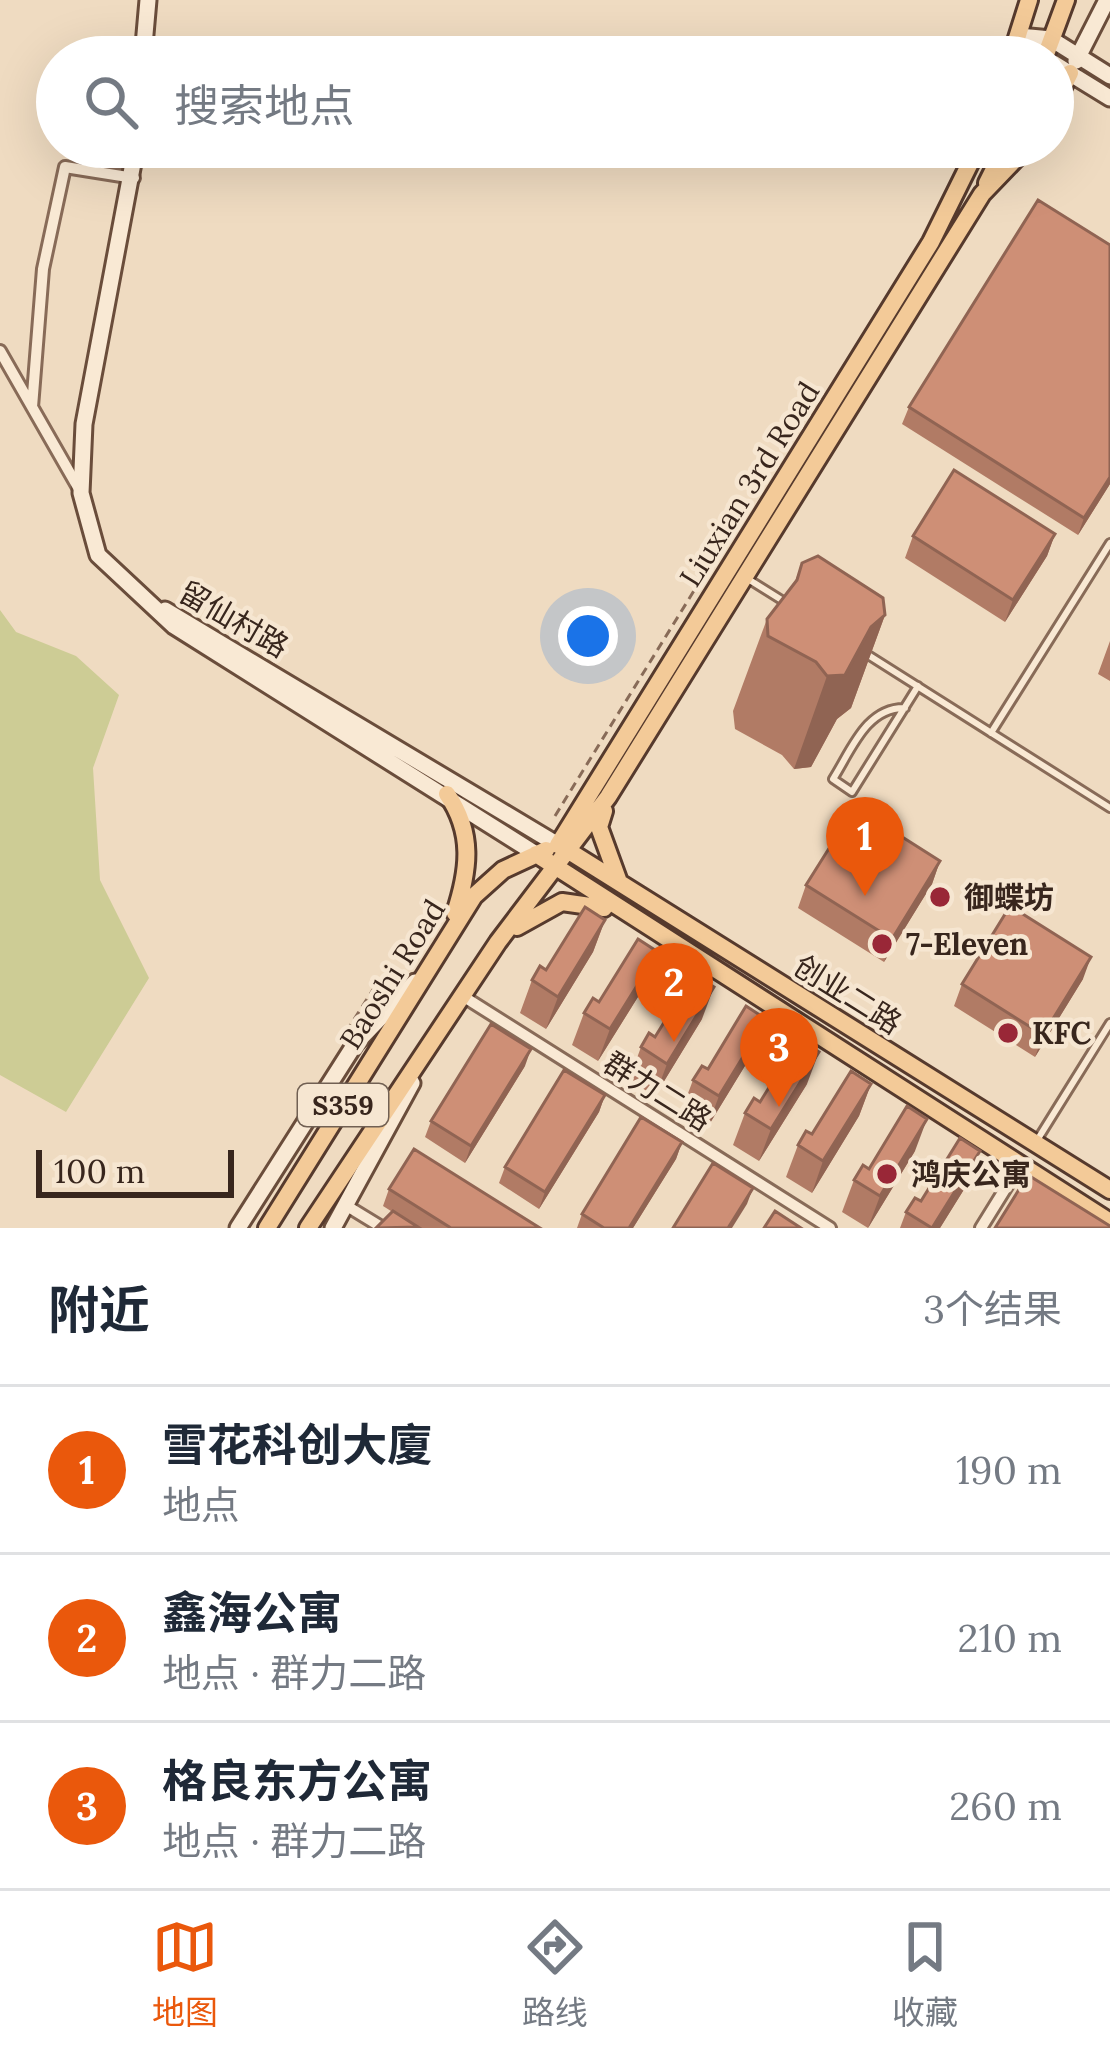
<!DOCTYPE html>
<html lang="zh">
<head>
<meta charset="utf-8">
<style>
	:root { --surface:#fff; --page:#f2f2f3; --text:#1f2937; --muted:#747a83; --line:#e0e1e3; --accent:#ea580c }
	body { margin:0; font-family:Lora,"Noto Sans SC",serif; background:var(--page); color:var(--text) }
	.scale { position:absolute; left:36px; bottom:30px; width:198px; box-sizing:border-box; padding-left:12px; border:6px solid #38261d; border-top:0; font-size:33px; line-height:42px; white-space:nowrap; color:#38261d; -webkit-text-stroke:9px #f6e6d1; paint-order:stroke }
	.you { position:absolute; left:588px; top:636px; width:42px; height:42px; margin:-30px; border:9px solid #fff; border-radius:50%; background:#1a73e8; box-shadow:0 0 0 18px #1a73e833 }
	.badge { display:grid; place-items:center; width:78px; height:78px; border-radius:50%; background:var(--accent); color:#fff; font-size:39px; font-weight:700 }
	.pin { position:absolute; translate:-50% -99px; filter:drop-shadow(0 3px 6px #0008) }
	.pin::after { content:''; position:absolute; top:63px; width:42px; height:36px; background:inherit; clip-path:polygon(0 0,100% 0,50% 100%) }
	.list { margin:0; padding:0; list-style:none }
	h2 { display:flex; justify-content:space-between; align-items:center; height:156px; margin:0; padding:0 48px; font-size:51px }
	h2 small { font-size:39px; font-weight:400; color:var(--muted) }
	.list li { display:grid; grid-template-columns:78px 1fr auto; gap:36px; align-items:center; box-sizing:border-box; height:168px; padding:0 48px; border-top:3px solid var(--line) }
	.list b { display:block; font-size:45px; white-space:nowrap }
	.list p { margin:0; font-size:39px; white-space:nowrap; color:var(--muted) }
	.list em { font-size:39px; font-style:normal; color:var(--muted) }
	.icon { flex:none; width:66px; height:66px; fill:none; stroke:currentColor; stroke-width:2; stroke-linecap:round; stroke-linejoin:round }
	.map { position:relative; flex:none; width:1110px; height:1228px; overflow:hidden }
	.search { position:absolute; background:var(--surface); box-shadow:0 12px 48px #0002; left:36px; right:36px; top:36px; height:132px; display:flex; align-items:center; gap:30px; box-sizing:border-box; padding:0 42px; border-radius:66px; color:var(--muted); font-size:45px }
	.sheet { height:660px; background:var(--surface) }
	nav { display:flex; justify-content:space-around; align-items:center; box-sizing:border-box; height:168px; border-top:3px solid var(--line); background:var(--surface); font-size:33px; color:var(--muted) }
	nav a { display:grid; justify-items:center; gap:6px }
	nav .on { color:var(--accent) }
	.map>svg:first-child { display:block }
	.green { fill:#cdcc95 }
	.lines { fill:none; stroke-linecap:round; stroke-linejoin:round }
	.lane-casing { stroke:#886b58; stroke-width:12 }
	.street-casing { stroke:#886b58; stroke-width:16 }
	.secondary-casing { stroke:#6a4d3b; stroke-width:21 }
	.primary-casing { stroke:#563a2d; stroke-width:22 }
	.path { stroke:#886b58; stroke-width:3; stroke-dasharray:9 6; stroke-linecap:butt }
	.lane { stroke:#f9e9d4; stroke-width:6 }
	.street { stroke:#f9e9d4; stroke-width:10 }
	.secondary { stroke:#f9e9d4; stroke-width:15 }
	.primary { stroke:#f3ca98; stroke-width:16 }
	.wall { fill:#b17b65 }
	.shaded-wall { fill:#906453 }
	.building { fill:#ce8f76; stroke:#906453; stroke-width:3 }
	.poi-dot { fill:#992737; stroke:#f6e6d1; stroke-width:4.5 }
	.labels { text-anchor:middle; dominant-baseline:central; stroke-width:9; stroke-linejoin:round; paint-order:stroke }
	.shield { fill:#f6e6d1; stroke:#716053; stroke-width:3 }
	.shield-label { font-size:27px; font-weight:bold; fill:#38261d }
	.street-label { font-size:30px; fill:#38261d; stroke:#f6e6d1 }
	.poi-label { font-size:30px; font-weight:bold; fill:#38261d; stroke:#f6e6d1; text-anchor:start }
</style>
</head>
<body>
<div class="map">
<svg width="1110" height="1228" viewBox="0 0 1110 1228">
	<rect width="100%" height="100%" fill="#efdbc1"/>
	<path class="green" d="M0,610l16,22 60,24 43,39 -26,73 7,112 49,98 -83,134 -66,-37z"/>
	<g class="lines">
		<defs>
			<path id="lane" d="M748,579l40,25
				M865,653l245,155
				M905,708c-39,-1 -54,43 -72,71l19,13 66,-106
				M991,733l119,-190
				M1036,1142l74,-119"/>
			<path id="street" d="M0,351l79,138
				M32,407l11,-138 22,-102 69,11
				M461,995l369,233
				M347,1206l36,22
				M981,1228l39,-63"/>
			<path id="secondary" d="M1019,36l32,3 59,37
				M143,57l5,-57
				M1076,61l31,-61
				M1053,63l57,35
				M136,147l-52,277 -3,69 17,62 76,71 362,228
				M165,610l393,235
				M238,1228l117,-184 60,-62
				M333,1228l79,-145"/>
			<path id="primary" d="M1011,57l18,-57
				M1045,57l21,-57
				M1053,107l17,-34
				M987,183l18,-36
				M447,794c27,39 22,76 8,119
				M604,811l-5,16 20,55
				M558,845l373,-603 47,-95
				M564,848l546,342
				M536,854l574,368
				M517,927l45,-25 42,6
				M267,1228l207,-332 29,-26 43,-20
				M308,1228l190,-286 110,-145 374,-603 45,-47"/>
		</defs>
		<use href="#lane" class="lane-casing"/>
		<use href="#street" class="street-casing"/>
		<use href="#secondary" class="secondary-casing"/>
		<use href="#primary" class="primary-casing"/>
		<path class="path" d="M555,816l145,-235
			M346,1032l28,-44"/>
		<use href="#lane" class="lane"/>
		<use href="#street" class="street"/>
		<use href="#secondary" class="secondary"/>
		<use href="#primary" class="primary"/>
	</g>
	<path class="wall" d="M1110,245v239l-32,51 -176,-111 7,-17z
		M1055,534l-8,22 -42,66 -100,-64 8,-22z
		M802,563l83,52 -34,93 -14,11 -26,48 -17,2 -12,-14 -47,-26 -2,-18 34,-92 27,-35z
		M1110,641v40l-12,-7z
		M940,861l-8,23 -48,78 -86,-54 8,-23z
		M605,920l-12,32 -47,77 -26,-16 12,-33z
		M1083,979l-48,78 -81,-51 8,-22z
		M646,984l-48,77 -26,-16 12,-32 15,-11z
		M702,1019l-47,77 -26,-16 12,-33z
		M754,1051l-47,77 -26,-16 12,-32 15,-11z
		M525,1066l-60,97 -40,-26 6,-16z
		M807,1084l-48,77 -26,-16 12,-32 15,-11z
		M871,1084l-12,32 -47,77 -26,-16 12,-32z
		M605,1095l-6,17 -60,97 -40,-26 6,-16z
		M682,1142l-6,17 -43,69h-56l5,-14z
		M915,1151l-47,77 -26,-16 12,-32 15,-11z
		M968,1183l-28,45h-40l6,-16z
		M389,1189l151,39h-122l-35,-22z"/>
	<path class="shaded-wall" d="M1110,477v7l-32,51 6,-17z
		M1055,534l-8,22 -42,66 8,-22z
		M885,615l-34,93 -14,11 -26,48 -17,2 33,-93 44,-49z
		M940,861l-8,23 -48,78 8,-23z
		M605,920l-12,32 -47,77 12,-32z
		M658,952l-12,32 -48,77 12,-32z
		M1091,957l-8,22 -48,78 8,-22z
		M714,987l-12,32 -47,77 12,-32z
		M766,1019l-12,32 -47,77 12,-32z
		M531,1049l-6,17 -60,97 6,-17z
		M819,1052l-12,32 -48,77 12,-32z
		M871,1084l-12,32 -47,77 11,-32z
		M605,1095l-6,17 -60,97 6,-17z
		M927,1119l-12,32 -47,77 12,-32z
		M682,1142l-6,17 -43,69h-4z
		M980,1151l-12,32 -28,45h-8z
		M753,1188l-6,16 -15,24h-4z"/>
	<path class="building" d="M1038,200l72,45v232l-26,41 -175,-111z
		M954,470l101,64 -42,66 -100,-64z
		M818,556l65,42 2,17 -14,12 -26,48 -18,1 -11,-14 -48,-26 -1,-17 30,-39 5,-17z
		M855,807l85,54 -48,78 -86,-54z
		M1010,906l81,51 -48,78 -81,-51z
		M585,907l20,13 -47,77 -26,-17 8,-14 6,4z
		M638,939l20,13 -48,77 -26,-16 9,-15 6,4z
		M694,974l20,13 -47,77 -26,-17 8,-14 6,4z
		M746,1006l20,13 -47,77 -26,-16 9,-14 6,3z
		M491,1024l40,25 -60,97 -40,-25z
		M799,1039l20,13 -48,77 -26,-16 9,-15 6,4z
		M564,1070l41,25 -60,97 -40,-25z
		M851,1071l20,13 -48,77 -25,-16 8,-14 6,3z
		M907,1106l20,13 -47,77 -26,-16 9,-15 6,4z
		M641,1117l41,25 -53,86h-25l-22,-14z
		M960,1138l20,13 -48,77 -26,-16 9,-14 6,3z
		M414,1149l126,79h-89l-62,-39z
		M713,1163l40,25 -25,40h-55z
		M1028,1175l82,51v2h-115z
		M393,1211l25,16 -42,1z
		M775,1211l26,17h-37z"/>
	<g class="poi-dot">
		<circle cx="940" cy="897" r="12"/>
		<circle cx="882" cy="944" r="12"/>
		<circle cx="1008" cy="1033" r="12"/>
		<circle cx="887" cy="1174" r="12"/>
	</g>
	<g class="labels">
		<rect class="shield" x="298" y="1084" width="90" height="42" rx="9"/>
		<g class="shield-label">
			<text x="343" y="1105">S359</text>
		</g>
		<g class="street-label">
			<text transform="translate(749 484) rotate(-58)">Liuxian 3rd Road</text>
			<text transform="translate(234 619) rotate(30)">留仙村路</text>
			<text transform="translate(392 974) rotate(-58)">Baoshi Road</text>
			<text transform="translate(848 994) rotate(32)">创业二路</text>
			<text transform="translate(658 1091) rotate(32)">群力二路</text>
		</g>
		<g class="poi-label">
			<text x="964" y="897">御蝶坊</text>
			<text x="906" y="944">7-Eleven</text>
			<text x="1032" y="1033">KFC</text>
			<text x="911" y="1174">鸿庆公寓</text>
		</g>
	</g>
</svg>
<div class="scale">100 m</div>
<div class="you"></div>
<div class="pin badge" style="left:865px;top:896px">1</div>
<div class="pin badge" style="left:674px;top:1042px">2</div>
<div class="pin badge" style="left:779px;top:1107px">3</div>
<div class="search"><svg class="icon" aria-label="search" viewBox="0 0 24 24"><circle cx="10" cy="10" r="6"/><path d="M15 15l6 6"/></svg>搜索地点</div>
</div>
<section class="sheet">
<h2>附近<small>3个结果</small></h2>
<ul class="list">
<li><span class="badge">1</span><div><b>雪花科创大廈</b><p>地点</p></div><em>190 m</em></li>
<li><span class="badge">2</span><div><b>鑫海公寓</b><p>地点 · 群力二路</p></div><em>210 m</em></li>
<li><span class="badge">3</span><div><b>格良东方公寓</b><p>地点 · 群力二路</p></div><em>260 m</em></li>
</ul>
</section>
<nav>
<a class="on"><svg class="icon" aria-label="map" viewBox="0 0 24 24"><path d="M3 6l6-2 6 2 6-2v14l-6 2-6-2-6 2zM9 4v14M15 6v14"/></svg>地图</a>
<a><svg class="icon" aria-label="directions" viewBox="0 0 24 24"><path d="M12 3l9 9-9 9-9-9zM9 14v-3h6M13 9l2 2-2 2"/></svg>路线</a>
<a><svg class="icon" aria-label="saved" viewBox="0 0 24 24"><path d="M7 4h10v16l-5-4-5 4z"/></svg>收藏</a>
</nav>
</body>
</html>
